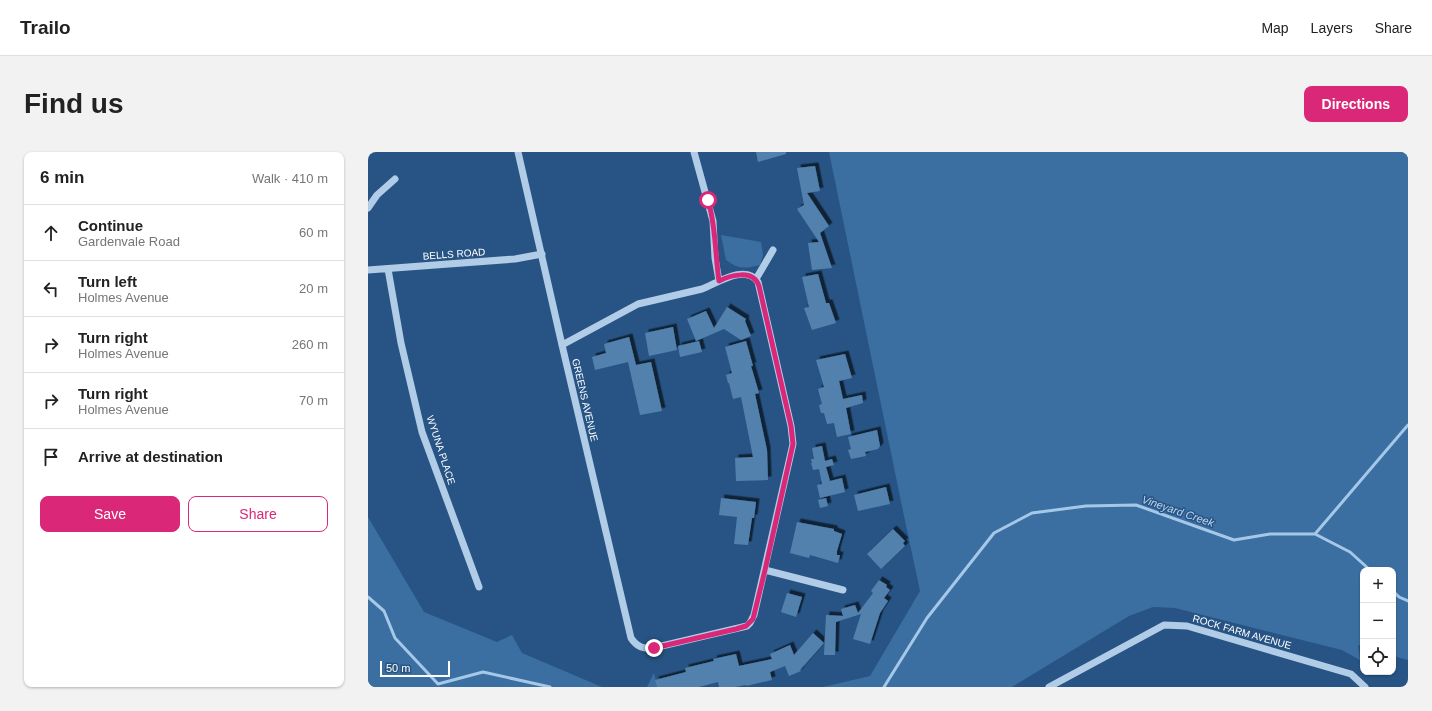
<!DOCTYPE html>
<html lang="en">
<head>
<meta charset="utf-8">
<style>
	:root { --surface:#fff; --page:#f2f2f2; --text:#222; --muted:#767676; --line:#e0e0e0; --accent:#db2777 }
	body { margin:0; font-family:Helvetica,sans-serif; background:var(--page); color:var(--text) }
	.controls { position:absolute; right:12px; bottom:12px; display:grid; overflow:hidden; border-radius:8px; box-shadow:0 1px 3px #0004 }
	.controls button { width:36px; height:36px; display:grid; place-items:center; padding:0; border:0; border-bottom:1px solid var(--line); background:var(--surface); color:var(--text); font:20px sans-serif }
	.scale { position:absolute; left:12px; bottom:10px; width:70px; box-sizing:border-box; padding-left:4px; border:2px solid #fff; border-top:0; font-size:11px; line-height:14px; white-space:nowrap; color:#fff; -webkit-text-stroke:3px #275484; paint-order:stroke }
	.stop { position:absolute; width:12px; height:12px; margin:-9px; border:3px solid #db2777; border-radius:50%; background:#fff }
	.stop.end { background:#db2777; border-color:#fff; box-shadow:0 1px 4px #0008 }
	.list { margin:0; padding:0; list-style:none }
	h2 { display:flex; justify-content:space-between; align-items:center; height:52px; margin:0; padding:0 16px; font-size:17px }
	h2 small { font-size:13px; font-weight:400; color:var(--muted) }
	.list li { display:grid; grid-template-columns:26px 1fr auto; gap:12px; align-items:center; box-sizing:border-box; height:56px; padding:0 16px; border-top:1px solid var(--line) }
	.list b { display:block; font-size:15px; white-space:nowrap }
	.list p { margin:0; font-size:13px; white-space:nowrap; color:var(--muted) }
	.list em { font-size:13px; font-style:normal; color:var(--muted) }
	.actions { display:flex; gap:8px; padding:12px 16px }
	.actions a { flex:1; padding:9px 0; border:1px solid var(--accent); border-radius:8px; text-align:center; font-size:14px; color:var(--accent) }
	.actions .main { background:var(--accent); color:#fff }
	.icon { flex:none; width:22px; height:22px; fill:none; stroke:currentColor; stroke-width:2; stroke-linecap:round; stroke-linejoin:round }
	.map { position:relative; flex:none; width:1040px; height:535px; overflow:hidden; border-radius:8px }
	header { display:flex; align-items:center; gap:24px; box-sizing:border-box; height:56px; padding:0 20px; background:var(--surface); border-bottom:1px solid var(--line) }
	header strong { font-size:19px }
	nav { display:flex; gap:22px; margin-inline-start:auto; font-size:14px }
	.intro { display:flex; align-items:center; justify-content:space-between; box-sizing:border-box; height:96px; padding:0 24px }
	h1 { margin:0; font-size:28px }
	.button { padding:10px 18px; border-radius:8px; background:var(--accent); color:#fff; font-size:14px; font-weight:700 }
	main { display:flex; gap:24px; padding:0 24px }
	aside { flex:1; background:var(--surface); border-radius:8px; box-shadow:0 1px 3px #0004 }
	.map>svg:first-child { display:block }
	.green { fill:#3b6fa1 }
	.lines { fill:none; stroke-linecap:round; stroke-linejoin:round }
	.stream { stroke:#a5c7e8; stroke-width:3 }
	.building { fill:#5381ae; filter:url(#shadow) }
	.minor { stroke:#b1cce7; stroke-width:7 }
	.route { stroke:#db2777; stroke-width:5 }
	.labels { text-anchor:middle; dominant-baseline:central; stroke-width:3; stroke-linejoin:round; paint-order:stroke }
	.street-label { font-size:10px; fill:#fff; stroke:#275484 }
	.water-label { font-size:11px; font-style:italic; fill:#bcd6ef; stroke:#275484 }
</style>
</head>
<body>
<header>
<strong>Trailo</strong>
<nav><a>Map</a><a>Layers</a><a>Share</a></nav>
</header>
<div class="intro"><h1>Find us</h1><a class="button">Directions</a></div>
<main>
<aside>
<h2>6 min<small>Walk · 410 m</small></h2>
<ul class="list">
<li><svg class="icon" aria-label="ahead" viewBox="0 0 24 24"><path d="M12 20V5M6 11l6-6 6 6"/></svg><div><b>Continue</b><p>Gardenvale Road</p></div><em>60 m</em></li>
<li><svg class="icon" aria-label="left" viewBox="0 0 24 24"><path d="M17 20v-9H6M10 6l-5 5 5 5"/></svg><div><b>Turn left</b><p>Holmes Avenue</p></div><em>20 m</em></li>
<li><svg class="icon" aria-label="right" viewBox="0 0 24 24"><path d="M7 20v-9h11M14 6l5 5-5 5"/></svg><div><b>Turn right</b><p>Holmes Avenue</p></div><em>260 m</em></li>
<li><svg class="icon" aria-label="right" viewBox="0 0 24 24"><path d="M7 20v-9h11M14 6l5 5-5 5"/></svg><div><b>Turn right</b><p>Holmes Avenue</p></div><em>70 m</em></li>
<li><svg class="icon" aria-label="arrive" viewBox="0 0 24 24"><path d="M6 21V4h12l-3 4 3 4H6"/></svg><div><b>Arrive at destination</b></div></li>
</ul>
<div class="actions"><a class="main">Save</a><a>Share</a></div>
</aside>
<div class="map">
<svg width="1040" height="535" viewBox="0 0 1040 535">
	<defs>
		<filter id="shadow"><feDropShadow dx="3.5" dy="-3.5" stdDeviation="0" flood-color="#0009"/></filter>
	</defs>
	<rect width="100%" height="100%" fill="#275484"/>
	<path class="green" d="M461,0h579v508l-15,-4v-86h-30v76l-5,-1 2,15 -18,-10 -167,-42 -22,-1 -24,9 -117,71h-189l47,-11 50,-85 -16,-75z
		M353,83l40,7 2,13 -3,10c-16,4 -22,4 -34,-5z
		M0,365l56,95 73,30 15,-7 10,18 80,34h-234z
		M286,521l3,14h-10z"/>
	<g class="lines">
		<path class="stream" d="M947,382l93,-109
			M1025,439l6,6 9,4
			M0,445l16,14 11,27 43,46 45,-12 67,15
			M516,535l43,-69 67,-85 38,-20 54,-7 50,-1 98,35 36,-6h45l35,18 20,18"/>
	</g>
	<path class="building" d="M388,0h30v2l-28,8z
		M447,14l5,25 -13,2 22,33 -9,7 12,35 -20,2 -4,-27 11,-1 -22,-33 7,-4 -7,-37z
		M450,122l8,29h3l7,20 -24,7 -8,-22 5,-1 -7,-30z
		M359,155l19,12 -1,2 6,15 -10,4 -17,-11 -28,12 -9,-22 19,-8 8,17z
		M305,175l4,23 -28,6 -4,-23z
		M261,185l7,28 15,-3 11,49 -22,4 -12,-53 -33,8 -3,-13 14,-4 -2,-9z
		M331,189l3,11 -22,5 -2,-11z
		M378,189l7,25h-2l8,27 -4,1 12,56 1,30 -32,1 -1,-23 18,-1 -12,-60 -8,2 -4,-16h-1l-2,-8 6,-2 -7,-26z
		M477,202l7,24 -13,3 4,18 19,-4 1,8 -17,5 5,26 -14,3 -3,-14 -7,1 -3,-11h-3l-2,-8 3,-1 -4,-15 6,-2 -8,-27z
		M509,278l3,16 -2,3 -13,3 1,4 -15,3 -3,-9 3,-1 -3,-12z
		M454,294l3,15 7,-2 2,6 -8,2 4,14 12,-3 3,14 -25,6 -3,-13 5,-1 -3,-15 -6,1 -2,-7h1l-1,-4h3l-2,-11z
		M518,335l4,17 -32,7 -4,-16z
		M353,346l35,4 -2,16h-2l-4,27 -14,-1 3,-27 -18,-2z
		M458,346l2,8 -8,2 -2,-8z
		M429,370l37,7v2l8,3 -5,17v4h3l-2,8 -28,-8 -1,3 -19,-5z
		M525,377l12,12 -2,2 2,3 -24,23 -14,-15z
		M511,428l8,5 -1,2 4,3 -6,8 4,3 -8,12 -10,31 -17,-5 8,-25 -25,8 -1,33h-11l2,-40 17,1 -2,-7 14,-4 3,8 15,-20 -2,-2z
		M419,441l15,4 -6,20 -15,-5z
		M445,481l11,10 -24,27 1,1 -12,5 -4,-10 -15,6 2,8 -26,6v-1l-11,2h-16l-1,-5 -19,5h-42l-2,-7 31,-8 -1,-4 29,-7 -1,-2 23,-5 3,12 33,-7 -2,-5 20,-9 4,10z"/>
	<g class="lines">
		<path class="minor" d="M150,0l44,193 69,293c6,9 12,11 22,10l94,-22 3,-3 4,-8 39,-171 -2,-18 -33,-144c-13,-19 -42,2 -56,7l-64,15 -76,41
			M326,0l19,69 2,37 4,23
			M0,56l9,-13 18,-16
			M20,117l13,74 21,89 57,155
			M0,118l147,-11 27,-5
			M388,127l17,-29
			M397,418l78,20
			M681,535l115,-62 23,1 164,48 14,13"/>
	</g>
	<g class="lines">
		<path class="route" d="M286,496l82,-19 10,-3 7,-7 12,-49 28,-126 -2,-18 -32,-140c-6,-17 -28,-11 -40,-5 -4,-27 -3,-55 -11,-81"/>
	</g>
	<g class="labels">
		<g class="street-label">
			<text transform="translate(86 102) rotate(-4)">BELLS ROAD</text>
			<text transform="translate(217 248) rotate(77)">GREENS AVENUE</text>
			<text transform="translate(73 298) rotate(72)">WYUNA PLACE</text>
			<text transform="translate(874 480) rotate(16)">ROCK FARM AVENUE</text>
		</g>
		<g class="water-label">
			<text transform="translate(810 359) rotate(19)">Vineyard Creek</text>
		</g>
	</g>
</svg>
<div class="controls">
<button>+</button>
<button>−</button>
<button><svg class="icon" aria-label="locate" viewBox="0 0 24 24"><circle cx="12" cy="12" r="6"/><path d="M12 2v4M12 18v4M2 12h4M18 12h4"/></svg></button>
</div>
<div class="scale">50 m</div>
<div class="stop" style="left:340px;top:48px"></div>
<div class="stop end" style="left:286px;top:496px"></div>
</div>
</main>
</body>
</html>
